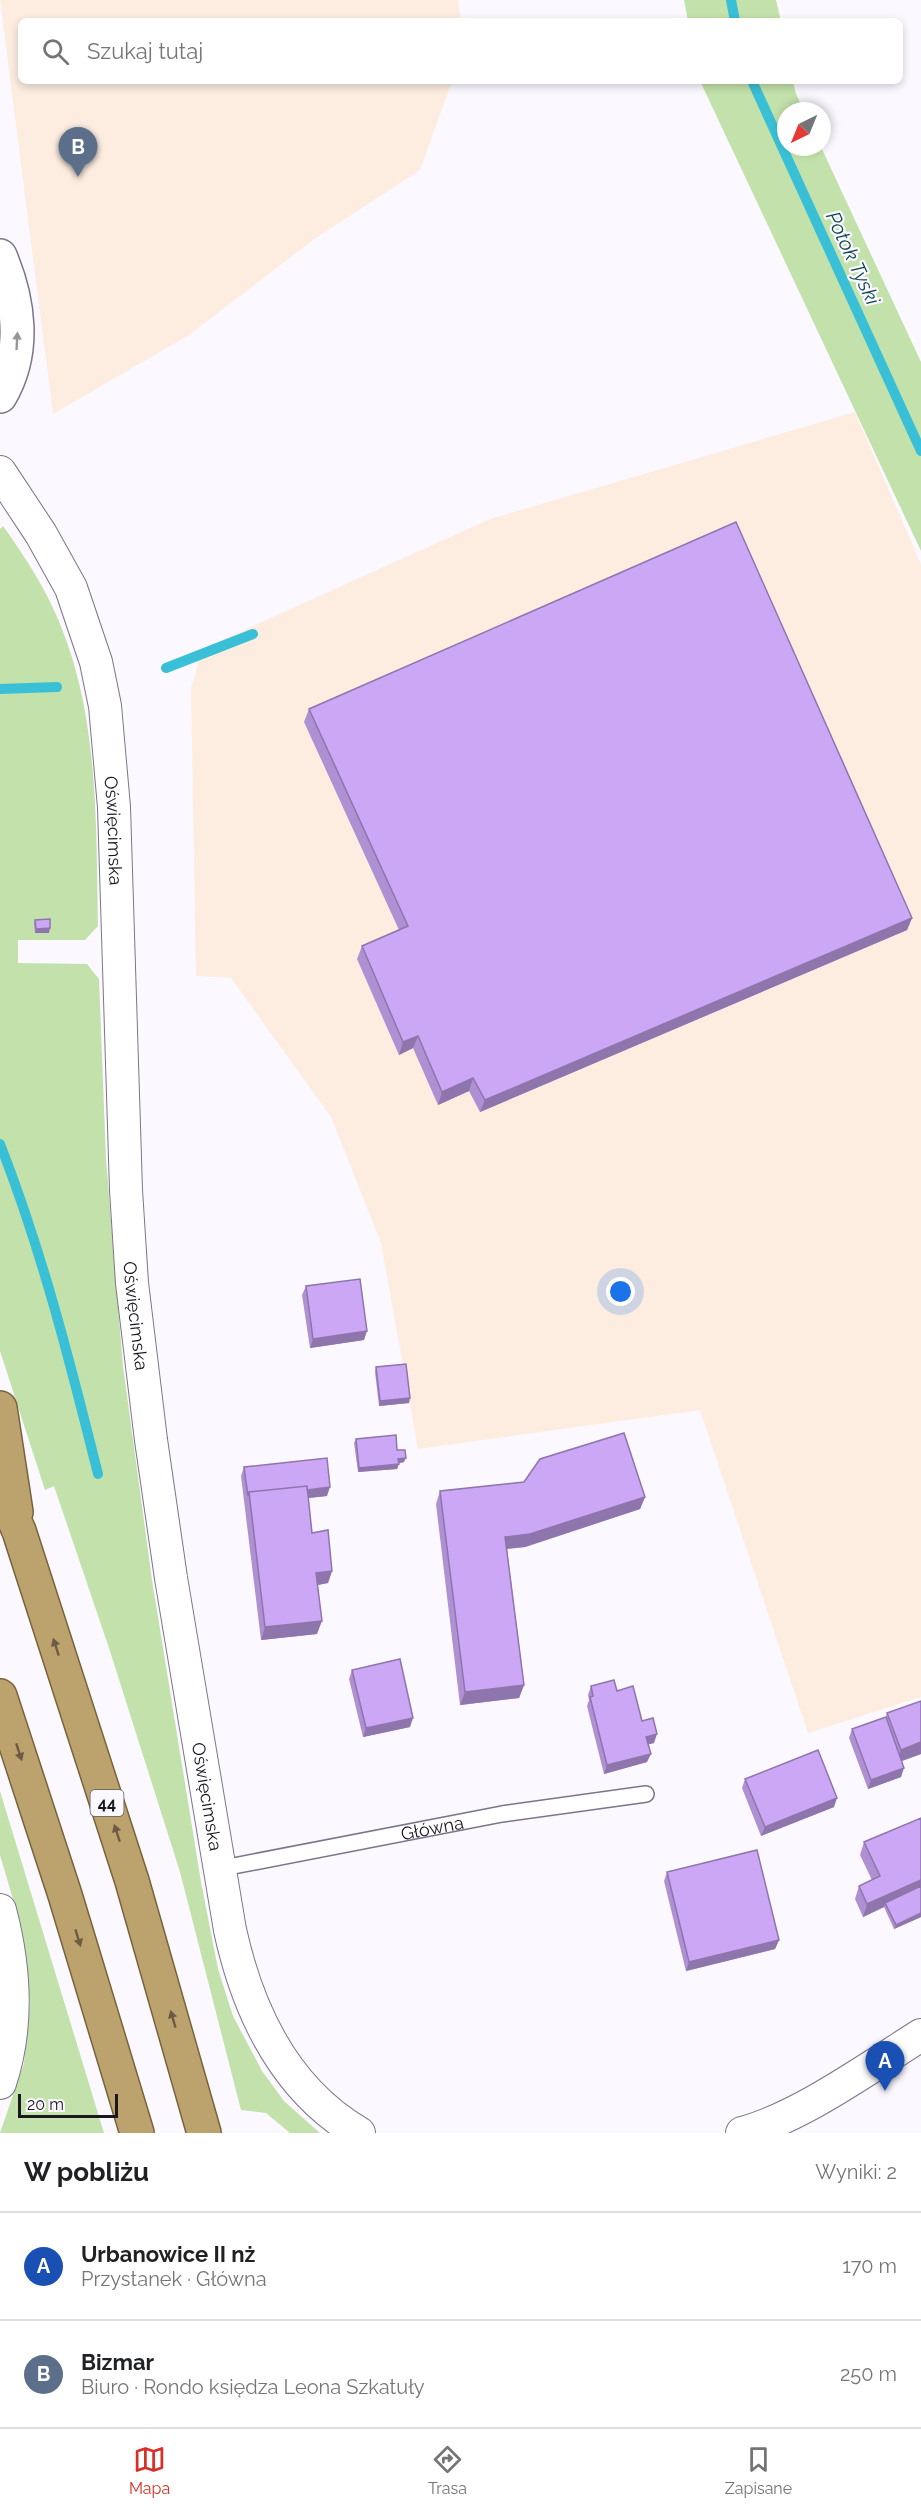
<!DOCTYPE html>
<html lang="pl">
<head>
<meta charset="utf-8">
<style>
	:root { --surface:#fff; --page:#f6f6f6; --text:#202124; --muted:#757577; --line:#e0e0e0; --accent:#d93025 }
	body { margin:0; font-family:Raleway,sans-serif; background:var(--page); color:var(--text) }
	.compass { position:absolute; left:777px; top:102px; width:54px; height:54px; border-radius:50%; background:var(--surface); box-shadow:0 3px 9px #0003; rotate:223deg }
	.scale { position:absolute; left:18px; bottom:15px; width:100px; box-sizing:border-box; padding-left:6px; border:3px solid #1b1620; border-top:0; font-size:16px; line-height:21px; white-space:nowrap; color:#1b1620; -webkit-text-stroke:4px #fbf9ff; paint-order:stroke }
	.you { position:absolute; left:621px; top:1292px; width:21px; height:21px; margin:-15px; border:4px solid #fff; border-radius:50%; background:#1a73e8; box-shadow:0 0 0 9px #1a73e833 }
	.badge { display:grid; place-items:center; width:39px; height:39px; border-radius:50%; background:var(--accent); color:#fff; font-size:20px; font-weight:700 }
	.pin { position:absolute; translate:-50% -50px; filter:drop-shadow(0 2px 3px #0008) }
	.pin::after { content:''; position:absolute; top:32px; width:21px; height:18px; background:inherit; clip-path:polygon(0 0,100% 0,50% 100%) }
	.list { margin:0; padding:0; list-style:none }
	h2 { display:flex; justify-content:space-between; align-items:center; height:78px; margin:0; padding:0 24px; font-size:26px }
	h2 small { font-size:20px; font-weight:400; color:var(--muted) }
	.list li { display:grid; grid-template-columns:39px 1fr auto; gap:18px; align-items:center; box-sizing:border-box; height:108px; padding:0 24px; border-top:2px solid var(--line) }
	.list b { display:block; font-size:22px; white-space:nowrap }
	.list p { margin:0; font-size:20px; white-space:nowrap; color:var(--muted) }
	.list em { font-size:20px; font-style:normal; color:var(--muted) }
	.icon { flex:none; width:33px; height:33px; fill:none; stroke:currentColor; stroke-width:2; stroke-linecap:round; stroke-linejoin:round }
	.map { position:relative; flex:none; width:921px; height:2133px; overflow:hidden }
	.search { position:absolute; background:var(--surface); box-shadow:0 3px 9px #0003; left:18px; right:18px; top:18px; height:66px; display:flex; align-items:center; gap:15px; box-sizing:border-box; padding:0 21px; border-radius:9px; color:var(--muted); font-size:22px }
	.sheet { height:294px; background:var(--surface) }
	nav { display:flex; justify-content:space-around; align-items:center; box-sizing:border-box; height:84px; border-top:2px solid var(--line); background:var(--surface); font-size:16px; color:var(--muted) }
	nav a { display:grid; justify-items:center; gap:3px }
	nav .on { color:var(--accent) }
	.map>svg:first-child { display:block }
	.industrial { fill:#fdede1 }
	.green { fill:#c3e1aa }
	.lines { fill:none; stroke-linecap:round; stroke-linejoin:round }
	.stream { stroke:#39bfd6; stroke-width:10 }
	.service-casing { stroke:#7e738c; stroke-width:18 }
	.minor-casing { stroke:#7e738c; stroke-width:34 }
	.tertiary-casing { stroke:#7e738c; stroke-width:36 }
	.trunk-casing { stroke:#79633b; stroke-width:36 }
	.service { stroke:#fff; stroke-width:15 }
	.minor { stroke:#fff; stroke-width:32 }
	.tertiary { stroke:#fff; stroke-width:33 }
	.trunk { stroke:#bca36e; stroke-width:33 }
	.wall { fill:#af90d3 }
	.shaded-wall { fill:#8e75ac }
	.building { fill:#cba7f5; stroke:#8e75ac; stroke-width:1.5 }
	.oneway { fill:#98969b }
	.oneway2 { fill:#6c5c47 }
	.labels { text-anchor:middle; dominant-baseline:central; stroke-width:4.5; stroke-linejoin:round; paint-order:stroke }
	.shield { fill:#fbf9ff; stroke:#5e5a63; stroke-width:1.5 }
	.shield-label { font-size:16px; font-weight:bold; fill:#1b1620 }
	.street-label { font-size:18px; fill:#1b1620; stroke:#fbf9ff }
	.water-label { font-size:20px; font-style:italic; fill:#0d4750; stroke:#fbf9ff }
</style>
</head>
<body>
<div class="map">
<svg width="921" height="2133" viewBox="0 0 921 2133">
	<rect width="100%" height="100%" fill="#fbf9ff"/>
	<path class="industrial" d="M0,0h458l3,21h-440v60h431l-32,89 -107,70 -124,95 -136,79z
		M855,412l66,152v1133l-113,36 -108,-323 -282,39 -37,-206 -50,-126 -100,-139 -35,-2 -5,-288 11,-39 288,-130z"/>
	<path class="green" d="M684,0h92l5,21h-93z
		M700,81h93l3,13 8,17h-18v36h35l100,215v189z
		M3,526c23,32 45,66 59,103 37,93 34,198 36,297l-13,14h-67v23l69,1 12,15 7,180 17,207 29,214 49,302 17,87 15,47 29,55 22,30 36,32h-30l-24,-20 -25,-3 -61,-238 -71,-224 -54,-159 -1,-3 -9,4 -45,-139v-822z
		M0,1791l104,342h-104l24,-70 6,-61 -10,-79 -20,-68z"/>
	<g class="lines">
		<path class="stream" d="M731,0l4,21
			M752,81l169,370
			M166,668l87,-34
			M0,689l57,-2
			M0,1144c42,107 70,218 98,330"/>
		<defs>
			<g id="service">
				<path id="s1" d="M218,1869l284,-55 144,-20"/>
			</g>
			<g id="minor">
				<path id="s2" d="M0,472l41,62 30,54 25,74 9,44 9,101 12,383 6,93 19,157 20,138 59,352c18,82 54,159 129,203"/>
				<path d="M0,1910c15,57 19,116 0,173"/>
				<path d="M742,2133c57,-15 128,-66 179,-98"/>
			</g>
			<path id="tertiary" d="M0,256c19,45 26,96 0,140"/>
			<path id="trunk" d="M0,1408l16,104
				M0,1488l19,43 113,350 72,252
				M0,1696l65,199 72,238"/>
		</defs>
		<use href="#service" class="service-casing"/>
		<use href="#minor" class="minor-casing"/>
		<use href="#tertiary" class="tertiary-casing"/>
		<use href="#trunk" class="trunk-casing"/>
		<use href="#service" class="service"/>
		<use href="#minor" class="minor"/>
		<use href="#tertiary" class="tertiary"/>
		<use href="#trunk" class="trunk"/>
	</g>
	<path class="wall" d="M309,709l603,209 -5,12 -427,182 -11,-21 -31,14 -25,-57 -14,7 -42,-96 5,-13 37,-16 -95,-208z
		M35,920l14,13h-14l-1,-8z
		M306,1286l58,54 -54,8 -8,-53z
		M376,1367l33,36 -30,3 -4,-34z
		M356,1439l41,11 7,12 -5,1 -2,6 -39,3 -4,-29z
		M244,1467l83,29 -19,2 4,35 20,38 -4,12 -10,2 -1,49 -56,6 -20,-164z
		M440,1491l205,6 -5,12 -115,38 -18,2 17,136 -5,13 -59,7 -24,-201z
		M352,1670l58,57 -47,10 -14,-58z
		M591,1686l26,5 25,30 12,22 -6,1 -1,18 -43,12 -17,-68 2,-6 -1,-5z
		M887,1713l34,41 -19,7 -1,16 -33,12 -19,-51 3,-9 34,-12z
		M745,1779l89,28 -73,29 -19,-48z
		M921,1818v99l-27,12 -10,-22 -21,10 -8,-18 4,-13 13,-6 -12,-25 4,-13z
		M667,1872l112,68 -4,9 -89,22 -22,-90z"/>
	<path class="shaded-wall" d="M912,918l-5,12 -427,182 5,-12z
		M50,928l-1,5h-14l1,-4z
		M418,1036l-5,12 -14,7 4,-13z
		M473,1078l-4,13 -31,14 4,-13z
		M367,1331l-3,9 -54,8 3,-9z
		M410,1398l-1,5 -30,3 1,-5z
		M406,1458l-2,4 -8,2 2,-5z
		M399,1464l-2,5 -39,3 1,-4z
		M330,1487l-3,9 -76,8 -1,-8z
		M645,1497l-5,12 -115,38 -24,2 4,-12z
		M332,1571l-4,12 -16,3 4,-13z
		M322,1621l-5,13 -56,6 4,-13z
		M524,1685l-5,13 -59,7 5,-13z
		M413,1718l-3,9 -47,10 3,-9z
		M657,1734l-3,9 -11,3 3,-9z
		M921,1742v12l-25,9 5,-13z
		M651,1754l-4,8 -43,12 3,-9z
		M904,1768l-3,9 -33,12 3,-9z
		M837,1798l-3,9 -73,29 4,-9z
		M921,1880v10l-36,13 -1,4 -21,10 4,-13z
		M921,1913v4l-27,12 2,-4z
		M779,1940l-4,9 -89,22 3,-9z"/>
	<path class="building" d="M736,522l176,396 -427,182 -12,-22 -31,14 -24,-56 -15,6 -41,-96 46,-20 -99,-217z
		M50,919v9l-14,1 -1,-9z
		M360,1279l7,52 -54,8 -7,-53z
		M406,1364l4,34 -30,3 -4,-34z
		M624,1433l21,64 -115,37 -25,3 19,148 -59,7 -25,-201 84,-9 16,-23z
		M396,1435l1,15h8l1,8 -8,1 1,5 -40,4 -3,-29z
		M327,1458l3,29 -23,3v-4l-58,6 -1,4 -4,-29z
		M307,1486l5,47 16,-3 4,41 -16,2 6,48 -57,6 -16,-135z
		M400,1659l13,59 -47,10 -14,-58z
		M614,1680l3,11 16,-5 9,35 11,-3 4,16 -11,3 5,17 -44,11 -17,-68 3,-1 -2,-10z
		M921,1701v41l-20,8 -14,-37z
		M886,1717l18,51 -33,12 -19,-51z
		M818,1750l19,48 -72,29 -20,-48z
		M921,1818v62l-54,24 -8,-18 21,-10 -16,-34z
		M757,1850l22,90 -90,22 -22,-90z
		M921,1886v27l-25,12 -11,-22z"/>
	<defs><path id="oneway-solid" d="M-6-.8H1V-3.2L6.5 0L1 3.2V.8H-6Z" transform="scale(1.5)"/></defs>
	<use class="oneway" href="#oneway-solid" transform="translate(17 341) rotate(-87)"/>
	<g class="oneway2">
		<use href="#oneway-solid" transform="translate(56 1647) rotate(-108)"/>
		<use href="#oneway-solid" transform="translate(19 1752) rotate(72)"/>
		<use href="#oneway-solid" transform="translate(117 1833) rotate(-108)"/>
		<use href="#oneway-solid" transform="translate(78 1938) rotate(73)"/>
		<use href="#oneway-solid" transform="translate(173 2019) rotate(-106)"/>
	</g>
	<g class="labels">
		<rect class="shield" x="90.5" y="1790" width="33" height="26" rx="4.5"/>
		<g class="shield-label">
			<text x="107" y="1803">44</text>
		</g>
		<g class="street-label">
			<text stroke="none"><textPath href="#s2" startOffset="384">Oświęcimska</textPath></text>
			<text stroke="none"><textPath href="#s2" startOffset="870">Oświęcimska</textPath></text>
			<text stroke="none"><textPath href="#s2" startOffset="1356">Oświęcimska</textPath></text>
			<text stroke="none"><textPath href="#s1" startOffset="218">Główna</textPath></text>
		</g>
		<g class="water-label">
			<text transform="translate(853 258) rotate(65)">Potok Tyski</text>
		</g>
	</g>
</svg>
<svg class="compass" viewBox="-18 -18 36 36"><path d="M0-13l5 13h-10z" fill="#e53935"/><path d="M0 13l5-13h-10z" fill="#757577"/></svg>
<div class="scale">20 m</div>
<div class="you"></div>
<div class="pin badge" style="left:885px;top:2091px;background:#1a4fb4">A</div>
<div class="pin badge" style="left:78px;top:177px;background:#5c6f8a">B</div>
<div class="search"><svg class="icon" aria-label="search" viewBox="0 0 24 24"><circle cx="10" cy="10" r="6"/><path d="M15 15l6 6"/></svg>Szukaj tutaj</div>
</div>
<section class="sheet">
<h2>W pobliżu<small>Wyniki: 2</small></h2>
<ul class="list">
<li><span class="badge" style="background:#1a4fb4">A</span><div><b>Urbanowice II nż</b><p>Przystanek · Główna</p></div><em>170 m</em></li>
<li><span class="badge" style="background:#5c6f8a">B</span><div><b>Bizmar</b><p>Biuro · Rondo księdza Leona Szkatuły</p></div><em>250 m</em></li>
</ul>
</section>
<nav>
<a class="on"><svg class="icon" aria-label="map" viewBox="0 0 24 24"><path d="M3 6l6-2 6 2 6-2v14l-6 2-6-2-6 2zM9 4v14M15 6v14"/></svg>Mapa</a>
<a><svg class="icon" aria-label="directions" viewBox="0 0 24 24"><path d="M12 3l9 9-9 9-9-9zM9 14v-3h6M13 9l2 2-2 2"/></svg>Trasa</a>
<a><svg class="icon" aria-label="saved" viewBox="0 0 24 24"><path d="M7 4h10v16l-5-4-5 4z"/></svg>Zapisane</a>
</nav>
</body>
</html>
